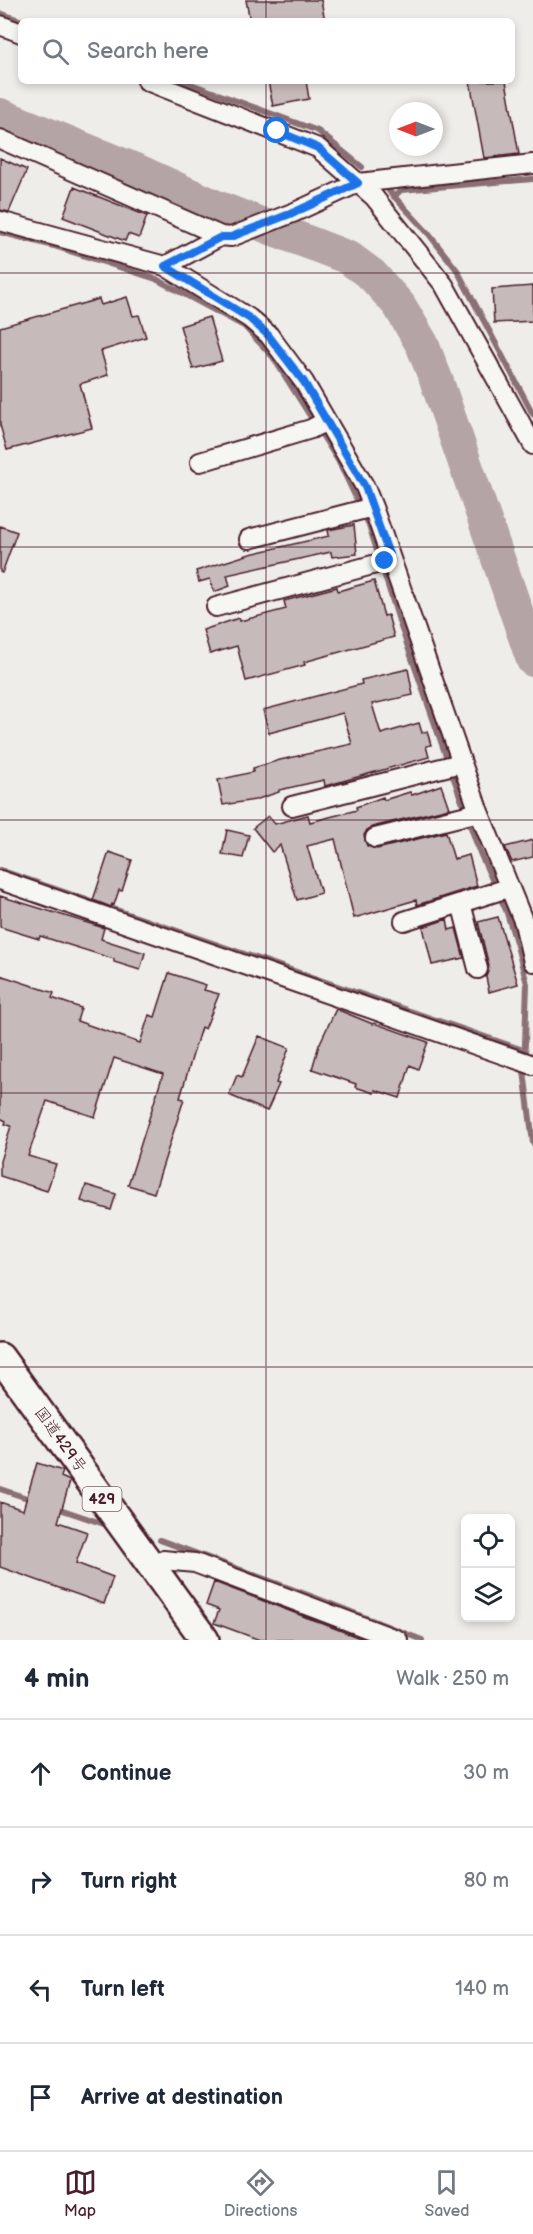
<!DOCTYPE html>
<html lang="en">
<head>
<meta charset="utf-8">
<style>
	:root { --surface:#fff; --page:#f2f2f3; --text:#1f2937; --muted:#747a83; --line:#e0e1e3; --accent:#4a1f2b }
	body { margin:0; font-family:"Balsamiq Sans","Klee One",sans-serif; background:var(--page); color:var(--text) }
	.controls { position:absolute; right:18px; bottom:18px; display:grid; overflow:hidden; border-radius:9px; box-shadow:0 3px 9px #0003 }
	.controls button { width:54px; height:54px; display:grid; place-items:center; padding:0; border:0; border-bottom:2px solid var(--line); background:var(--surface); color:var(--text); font:30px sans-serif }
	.compass { position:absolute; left:389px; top:102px; width:54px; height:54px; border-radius:50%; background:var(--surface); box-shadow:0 3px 9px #0003; rotate:270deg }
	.stop { position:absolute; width:18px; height:18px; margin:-14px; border:4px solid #1a73e8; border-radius:50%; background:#fff }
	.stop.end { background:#1a73e8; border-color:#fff; box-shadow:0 2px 6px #0008 }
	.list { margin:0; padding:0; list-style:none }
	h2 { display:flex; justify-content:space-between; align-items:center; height:78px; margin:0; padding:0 24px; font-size:26px }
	h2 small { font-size:20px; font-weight:400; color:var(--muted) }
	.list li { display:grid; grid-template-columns:39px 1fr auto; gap:18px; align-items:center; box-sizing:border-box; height:108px; padding:0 24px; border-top:2px solid var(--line) }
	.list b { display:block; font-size:22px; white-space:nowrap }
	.list em { font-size:20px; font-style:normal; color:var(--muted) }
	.icon { flex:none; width:33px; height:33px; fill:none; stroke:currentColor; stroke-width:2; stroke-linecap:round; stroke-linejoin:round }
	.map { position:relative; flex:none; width:533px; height:1640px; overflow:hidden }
	.search { position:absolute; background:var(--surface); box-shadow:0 3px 9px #0003; left:18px; right:18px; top:18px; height:66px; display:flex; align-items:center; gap:15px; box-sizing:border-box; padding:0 21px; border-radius:9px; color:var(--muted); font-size:22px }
	.sheet { height:510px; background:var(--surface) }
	nav { display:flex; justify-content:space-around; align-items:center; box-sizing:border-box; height:84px; border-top:2px solid var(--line); background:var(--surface); font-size:16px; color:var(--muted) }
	nav a { display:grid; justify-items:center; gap:3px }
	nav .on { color:var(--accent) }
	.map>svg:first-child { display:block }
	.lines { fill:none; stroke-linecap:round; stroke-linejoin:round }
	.stream { stroke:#8a6f74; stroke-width:6 }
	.river { stroke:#b4a4a5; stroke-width:34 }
	.building { fill:#c6babb; stroke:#4a1f2b; stroke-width:1.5 }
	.minor-casing { stroke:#4a1f2b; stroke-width:22 }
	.highway-casing { stroke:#4a1f2b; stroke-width:32 }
	.minor { stroke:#f6f6f2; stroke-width:18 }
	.highway { stroke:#f6f6f2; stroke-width:27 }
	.route { stroke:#1a73e8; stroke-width:8 }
	.grid { fill:none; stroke:#4a1f2b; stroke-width:1.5; stroke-opacity:0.55 }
	.labels { text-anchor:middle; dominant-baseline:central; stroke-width:4.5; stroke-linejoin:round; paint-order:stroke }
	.shield { fill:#f6f6f2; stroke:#7e6067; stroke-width:1.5 }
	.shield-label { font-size:15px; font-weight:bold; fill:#4a1f2b }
	.street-label { font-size:16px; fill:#4a1f2b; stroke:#f6f6f2 }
</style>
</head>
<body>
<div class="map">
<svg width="533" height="1640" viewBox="0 0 533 1640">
	<rect width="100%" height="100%" fill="#efedea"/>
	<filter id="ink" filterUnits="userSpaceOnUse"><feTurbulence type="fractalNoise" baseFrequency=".0167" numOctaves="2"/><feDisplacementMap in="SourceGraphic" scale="12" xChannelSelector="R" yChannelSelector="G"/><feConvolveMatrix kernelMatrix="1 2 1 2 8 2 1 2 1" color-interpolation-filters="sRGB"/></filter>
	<g filter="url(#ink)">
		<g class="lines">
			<path class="stream" d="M0,13l22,8
				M183,81l135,50 44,36
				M389,191l39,42 29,37 76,144
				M394,197l7,-7 132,-11
				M0,232l54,14 102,33 88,47 29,31 66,105 30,63 32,102 79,226 26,57 10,32 11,42 -3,87 9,72
				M0,870l526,181
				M0,1489l33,11
				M54,1507l50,17
				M160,1540l156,58 106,42"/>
			<path class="river" d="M0,115l140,57 74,34 135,52 23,17 27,30 23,39 15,38 96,278"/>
		</g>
		<path class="building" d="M246,0h75l4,21h-75z
			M268,81h38l3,18 -36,7z
			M470,81h36l13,73 -35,4z
			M0,158l27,12 -18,42 -9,-2z
			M74,187l73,29 -8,22 -11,-4 -3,7 -62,-24z
			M533,286v35l-39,2 -2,-34z
			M127,297l6,19 6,-1 7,22 -45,14 7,24 -28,9 12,44 -85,22 -7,-25v-98l99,-28 2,6z
			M209,317l13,44 -29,8 -13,-43z
			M354,525l3,29 -25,3 -1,-5 -104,23 3,11 -16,6 -4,-13 -11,3 -3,-11 54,-17 79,-18 -1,-6z
			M0,526l17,6 -15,41 -2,-1z
			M374,581l10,35 4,-1 6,22 -90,25 1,3 -59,16 -9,-35 -27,8 -7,-24 36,-12 1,3 46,-12 -2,-8 53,-14 1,4z
			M408,669l5,26 -41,9 9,30 38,-11 3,10 5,-2 4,14 -5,1 3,11 -104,29 -1,-6 -45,10v2l-24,8 -32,5 -5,-25 35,-8v-4l27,-8 72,-16 -9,-31 -74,20 -6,-23 99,-26 -1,-4z
			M441,785l8,23 -77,19 -5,3 -3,5 3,11 10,3 69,-17 8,27 15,-4 8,31 -60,19 -1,-5 -62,18 -19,-79 -28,7 14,47 -24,7 -17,-55 -8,7 -19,-24 15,-12 7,8 33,-9 2,7 47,-12 -1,-3 27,-10 1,3 26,-8 2,3z
			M227,830l22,5 -6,23 -21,-4z
			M533,840v17l-21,5 -7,-15z
			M109,852l23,8 -10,31 -3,-1 -5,15 -2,-1 -1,3 -18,-7z
			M0,896l104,32 -3,11 44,14 -5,17 -26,-8v-3l-74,-23 -1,3 -39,-12z
			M498,917l20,67 -29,8 -3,-15 3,-11 -11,-44z
			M447,919l2,11 7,-2 8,30 -32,7 -9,-38z
			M169,973l37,12 -2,5 15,4 -14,35 -4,-2 -21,71 4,1 -30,94 -26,-8 35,-111 -49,-16 -19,59 -48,-16 -19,55 28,8 -9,27 -47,-15v-15l11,-35 -6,-2 1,-3 -6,-3v-143l54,18 -2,5 29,10 -4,13 63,22 9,-28 6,2z
			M336,1009l37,15 1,-1 54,19 -10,27 -8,-4 -10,33 -25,-8 -1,3 -19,-6 1,-3 -44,-15 7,-24z
			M259,1036l30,12 -13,35 3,1 -12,27 -38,-16 8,-20 5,2z
			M86,1185l30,9 -5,16 -30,-9z
			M37,1463l26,8 -2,6 9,4 -12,41 29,10 -11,31 37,14 -9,27 -104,-37v-65l23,8z
			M214,1582l146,56 5,2h-105l-46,-17 5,-13 -13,-5z"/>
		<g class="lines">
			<defs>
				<path id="minor" d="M0,25l21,8
					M147,81l171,67 56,49 70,88 89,160
					M0,139l221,97
					M0,221l165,45 84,52 20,17 35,47 61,105 8,20 106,305 45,111 9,39
					M165,266l56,-30 10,1 64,-25 63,-29 175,-19
					M200,462l111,-33 15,-8
					M249,539l124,-32
					M216,607l175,-47
					M292,806l169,-43
					M375,838l104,-26
					M0,880l533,185
					M461,903l17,66
					M404,921l104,-33
					M150,1564l13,-4 32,3 203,77"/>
				<path id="highway" d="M0,1357l205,283"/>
			</defs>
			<use href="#minor" class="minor-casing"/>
			<use href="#highway" class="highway-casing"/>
			<use href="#minor" class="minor"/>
			<use href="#highway" class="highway"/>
		</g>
	</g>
	<g class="lines" filter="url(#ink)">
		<path class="route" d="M277,131l41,17 40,35 -63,29 -64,25h-10l-56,29 84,52 19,17 36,47 61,105 26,73 -6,1"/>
	</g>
	<path class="grid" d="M266,0v21M266,81v1559M0,273h533M0,547h533M0,820h533M0,1093h533M0,1367h533"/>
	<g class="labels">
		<rect class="shield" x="82.5" y="1487" width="39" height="24" rx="4.5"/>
		<g class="shield-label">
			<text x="102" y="1499">429</text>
		</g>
		<g class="street-label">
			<text transform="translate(60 1440) rotate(54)">国道429号</text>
		</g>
	</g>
</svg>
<div class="controls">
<button><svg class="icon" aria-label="locate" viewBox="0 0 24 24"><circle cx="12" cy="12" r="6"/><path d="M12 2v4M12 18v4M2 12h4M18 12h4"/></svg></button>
<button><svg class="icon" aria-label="layers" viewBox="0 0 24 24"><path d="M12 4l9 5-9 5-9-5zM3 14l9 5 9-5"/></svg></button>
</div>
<svg class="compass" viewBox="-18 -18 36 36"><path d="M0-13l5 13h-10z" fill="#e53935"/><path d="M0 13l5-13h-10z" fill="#747a83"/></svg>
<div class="stop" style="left:277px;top:131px"></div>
<div class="stop end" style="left:385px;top:561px"></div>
<div class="search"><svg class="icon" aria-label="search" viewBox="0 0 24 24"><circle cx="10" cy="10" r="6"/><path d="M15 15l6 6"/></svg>Search here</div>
</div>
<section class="sheet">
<h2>4 min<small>Walk · 250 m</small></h2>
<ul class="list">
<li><svg class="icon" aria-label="ahead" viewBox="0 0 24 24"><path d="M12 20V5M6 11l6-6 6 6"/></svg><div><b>Continue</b></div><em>30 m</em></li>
<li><svg class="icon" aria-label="right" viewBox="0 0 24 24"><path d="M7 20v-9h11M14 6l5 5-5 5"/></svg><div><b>Turn right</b></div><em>80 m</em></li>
<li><svg class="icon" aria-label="left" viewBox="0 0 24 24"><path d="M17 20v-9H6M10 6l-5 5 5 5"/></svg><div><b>Turn left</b></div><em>140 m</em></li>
<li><svg class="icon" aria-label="arrive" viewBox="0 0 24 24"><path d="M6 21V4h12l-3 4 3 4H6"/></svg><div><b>Arrive at destination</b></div></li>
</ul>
</section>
<nav>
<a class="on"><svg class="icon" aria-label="map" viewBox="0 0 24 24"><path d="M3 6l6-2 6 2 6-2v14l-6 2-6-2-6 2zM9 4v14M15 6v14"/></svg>Map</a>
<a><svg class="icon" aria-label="directions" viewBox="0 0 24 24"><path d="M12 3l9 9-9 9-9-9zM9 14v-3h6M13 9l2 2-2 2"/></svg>Directions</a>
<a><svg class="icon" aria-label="saved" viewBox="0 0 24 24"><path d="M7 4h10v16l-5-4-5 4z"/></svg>Saved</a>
</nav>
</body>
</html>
